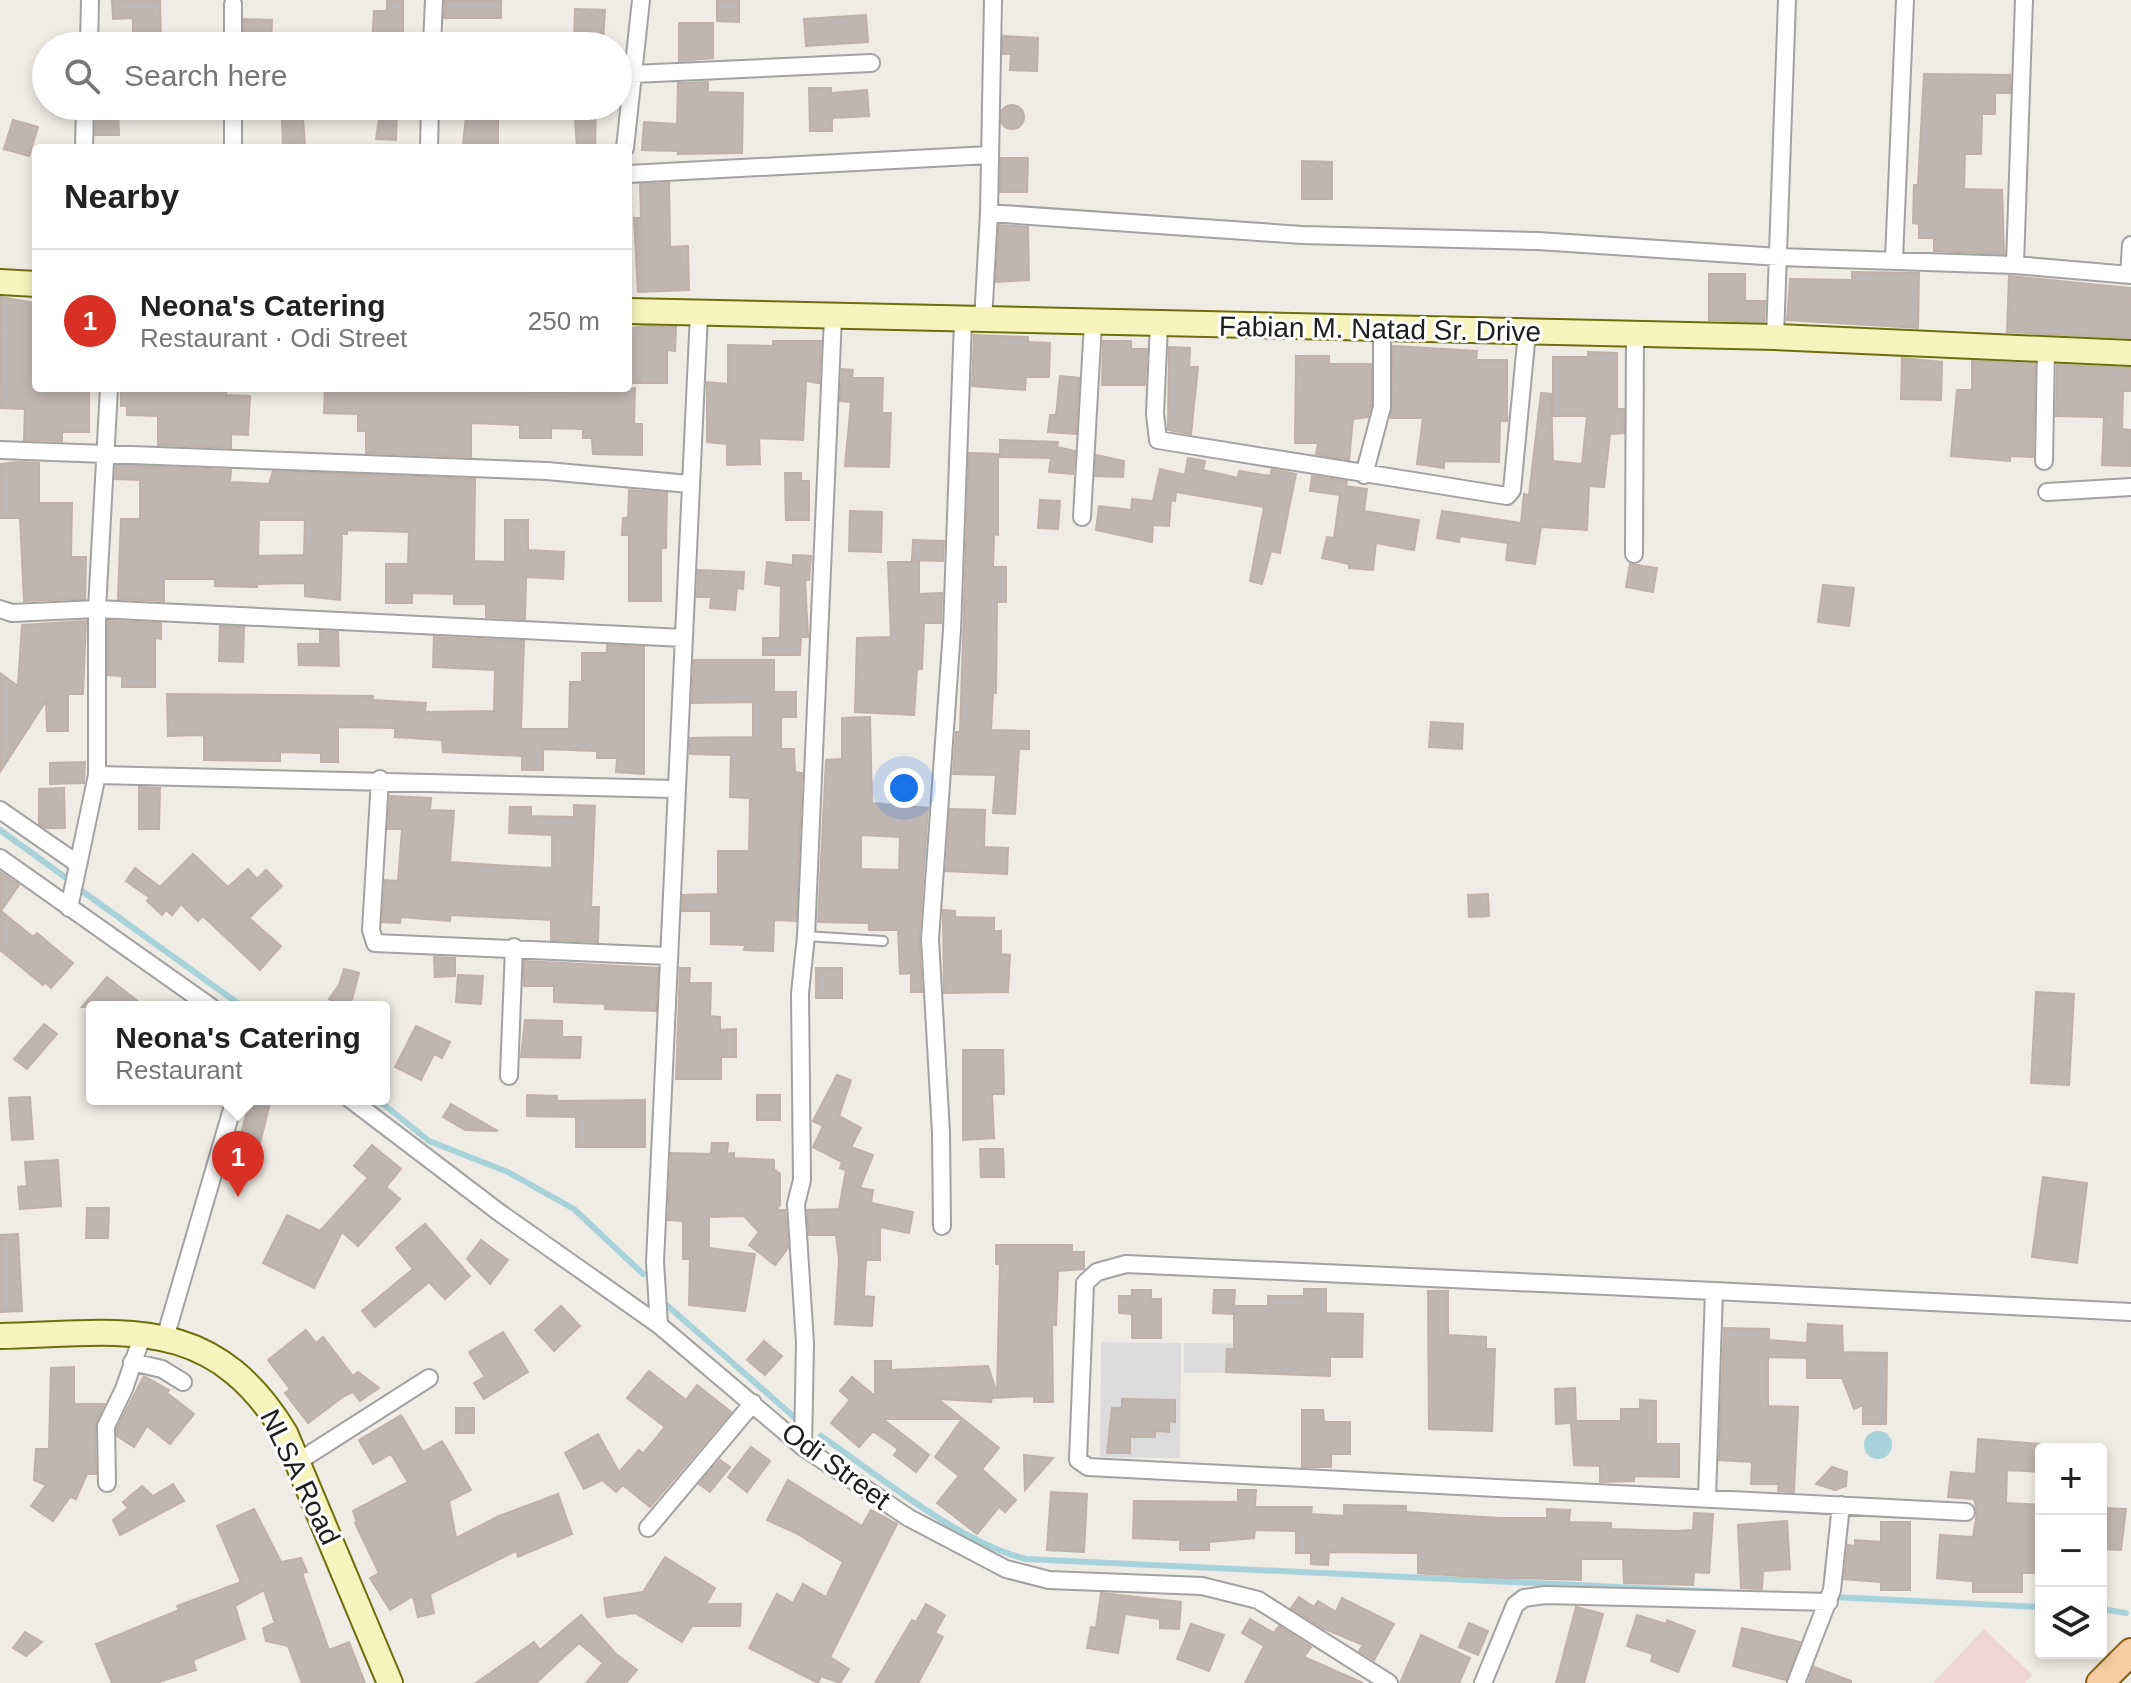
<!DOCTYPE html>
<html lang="en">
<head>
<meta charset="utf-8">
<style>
	:root { --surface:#fff; --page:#f6f6f6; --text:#222; --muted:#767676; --line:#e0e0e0; --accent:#d93025 }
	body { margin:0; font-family:Arial,sans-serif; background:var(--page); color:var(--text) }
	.controls { position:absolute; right:24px; bottom:24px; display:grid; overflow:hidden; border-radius:8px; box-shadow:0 4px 12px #0003 }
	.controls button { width:72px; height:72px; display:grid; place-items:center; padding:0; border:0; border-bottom:2px solid var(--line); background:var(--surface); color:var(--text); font:40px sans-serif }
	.you { position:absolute; left:904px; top:788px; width:28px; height:28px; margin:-20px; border:6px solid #fff; border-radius:50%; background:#1a73e8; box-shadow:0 0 0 12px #1a73e833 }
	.badge { display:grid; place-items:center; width:52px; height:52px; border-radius:50%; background:var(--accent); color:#fff; font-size:26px; font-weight:700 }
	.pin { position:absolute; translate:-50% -66px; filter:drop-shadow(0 2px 4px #0008) }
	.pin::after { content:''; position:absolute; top:42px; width:28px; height:24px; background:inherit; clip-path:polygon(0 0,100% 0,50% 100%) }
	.popup { position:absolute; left:86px; top:1001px; width:304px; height:104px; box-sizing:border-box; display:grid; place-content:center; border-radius:8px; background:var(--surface); filter:drop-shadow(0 2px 6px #0005); font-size:26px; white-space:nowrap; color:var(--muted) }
	.popup b { font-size:30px; color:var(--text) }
	.popup::after { content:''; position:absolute; left:50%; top:100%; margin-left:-16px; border:16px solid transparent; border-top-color:var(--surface) }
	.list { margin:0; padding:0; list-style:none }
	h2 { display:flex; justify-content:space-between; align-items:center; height:104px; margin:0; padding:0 32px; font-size:34px }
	h2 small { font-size:26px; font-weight:400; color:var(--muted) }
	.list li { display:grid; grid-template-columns:52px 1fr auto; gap:24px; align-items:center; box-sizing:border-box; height:144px; padding:0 32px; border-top:2px solid var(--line) }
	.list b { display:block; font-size:30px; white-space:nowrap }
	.list p { margin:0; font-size:26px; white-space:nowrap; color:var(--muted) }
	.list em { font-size:26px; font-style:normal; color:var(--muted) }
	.icon { flex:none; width:44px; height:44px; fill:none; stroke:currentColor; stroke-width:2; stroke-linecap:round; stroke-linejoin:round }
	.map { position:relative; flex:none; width:2131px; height:1683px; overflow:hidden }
	.search { position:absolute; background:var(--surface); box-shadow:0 4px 12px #0003; left:32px; top:32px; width:600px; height:88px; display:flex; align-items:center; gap:20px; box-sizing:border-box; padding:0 28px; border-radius:44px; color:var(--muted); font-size:30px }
	.panel { position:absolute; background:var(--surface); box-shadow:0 4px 12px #0003; left:32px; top:144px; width:600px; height:248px; border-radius:8px }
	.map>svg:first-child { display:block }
	.residential { fill:#dcdbdb }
	.commercial { fill:#eed5d6 }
	.water { fill:#a8d2da }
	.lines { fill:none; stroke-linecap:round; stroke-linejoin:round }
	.stream { stroke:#a8d2da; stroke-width:6 }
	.building { fill:#bfb6b2; stroke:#bfb1a8; stroke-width:2; fill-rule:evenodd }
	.lane-casing { stroke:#a2a2a2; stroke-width:12 }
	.street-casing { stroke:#a2a2a2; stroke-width:20 }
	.secondary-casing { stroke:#6c6f0c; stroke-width:28 }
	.primary-casing { stroke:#8f5909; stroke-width:30 }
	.lane { stroke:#fff; stroke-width:8 }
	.street { stroke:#fff; stroke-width:16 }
	.secondary { stroke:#f6f4bc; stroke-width:24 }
	.primary { stroke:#f6cca3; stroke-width:26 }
	.labels { text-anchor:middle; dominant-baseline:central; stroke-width:6; stroke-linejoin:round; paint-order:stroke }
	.street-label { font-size:28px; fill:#1e1e1e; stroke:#fff }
</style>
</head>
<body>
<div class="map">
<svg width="2131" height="1683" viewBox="0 0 2131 1683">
	<rect width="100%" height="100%" fill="#efebe5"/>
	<path class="residential" d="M1101,1342l80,1 -1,115 -80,-1z
		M1184,1343l88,1 -17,28 -71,1z"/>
	<path class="commercial" d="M1984,1629l48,46 -7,8h-92z"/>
	<path class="water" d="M1864 1445a14 14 0 1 1 28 0a14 14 0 1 1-28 0Z"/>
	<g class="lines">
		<path class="stream" d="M0,830l65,47
			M82,891l161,116
			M377,1099l52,42 79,31 66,37 69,65
			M662,1301l139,122
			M821,1436c57,39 139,107 205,123l696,33
			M1833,1597l208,10
			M2101,1609l25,4"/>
	</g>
	<path class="building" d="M112,0h48l1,46h-28v-28l-20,1z
		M387,0h16v46h-31l2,-35h13z
		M717,0h22v22l-22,-1z
		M445,1h56v17h-57z
		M575,9l30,1 -2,33h-29z
		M866,15l2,27 -62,4 -2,-27z
		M244,19l28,1 -1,26h-27z
		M679,23h34v35l-34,3z
		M1003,36l35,2 -1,33 -27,-1 1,-16h-8z
		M1924,74l86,1v18h-15v21h-13l-1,40h-16l-1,35 38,1 2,64 -70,-3v-13h-15v-14l-6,-1 1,-38h4z
		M708,82v10l35,1 -1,60 -64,1v-3l-36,-1 2,-28 33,2 1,-41z
		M809,88h22v5l36,-3 2,26 -37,2v13h-22z
		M1000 117a12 12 0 1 1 24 0a12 12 0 1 1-24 0Z
		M118,106l1,29h-24l1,-28z
		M381,106h16l-1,34 -20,-1z
		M467,106h31v42l-35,-3z
		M574,106h22l-1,42h-18z
		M303,117l2,29 -22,1 -1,-29z
		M13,120l25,7 -9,29 -25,-7z
		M1001,158h27l-1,34h-27z
		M1302,161l30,1v37h-30z
		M669,183l1,64 18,-1 1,44 -51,2 -4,-74h7l-1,-34z
		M999,225l29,2 1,53 -33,2z
		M1852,272l67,1 -1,55 -131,-8 3,-41 62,1z
		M1709,274h36v27h20l-1,21 -55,-2z
		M2009,276l122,12v50l-124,-6z
		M1,297l35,6v85h53v44h-27v9l-38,-1 1,-31 -25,-1z
		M643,326l33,1 -1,24 -8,-1v33h-39v-54z
		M974,335l54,2v5l22,1 -1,34h-23l-1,13 -53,-4z
		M773,341h48l-2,42 -13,-2 -3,59 -44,-2 1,26 -33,1v-21l-20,-2v-60l21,2v-39l45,1z
		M1103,341h28v8h16l-2,36h-43z
		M1393,346l84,5 -1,9h31v61h-7l-1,41 -55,-1v7l-27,-4 6,-46h-32z
		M1169,347l21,1 -1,19h9l-7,67 -23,-4z
		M1588,352l29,1v56h7v24l-14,1 -6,53 -15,-1 -2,44 -46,-3 -6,37 -29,-4 2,-17 -48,-7 -1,6 -22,-4 5,-27 79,12 3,-29 5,1 12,-102 10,1 2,67 29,3 5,-48h-34v-59h35z
		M1296,356h33v8h42v42l-3,11 -15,2 -4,41 -33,-6 2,-11h-23z
		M1902,358l40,4 -1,38 -40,-1z
		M1972,361l63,3 -2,93 -23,-1v5l-59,-5 6,-66h15z
		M2057,365l74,3v23h-8l-1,38 9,1 -1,36 -28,-1 2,-48 -48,-1z
		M842,369l11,1 -1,8h31l-1,35h9l-2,54 -44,-1 6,-64 -11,-1z
		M1060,376l19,2 -3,56 -28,-2 2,-17h6z
		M121,388h106l-1,7 24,1 -2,39 -17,-1v14l-73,-3v-29l-31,-1v-9h-6z
		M325,388h189v3l46,1 75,-4 -1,36h8v31l-49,-1 -1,-16h-9v-9l-32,-1v10h-31v-13l-49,-2v34l-105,-4v-22h-8v-17l-34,-1z
		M1000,440l58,2 -1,5 18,4 -2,23 -24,-2 2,-14 -51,-1z
		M969,453l29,1v81l-4,-1 -1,33h13v35h-9l-1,91h-3l-2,37 38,1v18h-10l-4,65 -22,-1 3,-38 -43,-1 3,-42h4z
		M1096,455l28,6 -1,16 -28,-1z
		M1188,458l17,3 -2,9 35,8 1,-7 31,5 2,-7 24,5 -16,79 -9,-2 -9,33 -12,-3 14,-74 -88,-15 -1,9 -4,-1 -2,26 -16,-1 -1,17 -56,-12 3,-24 32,4 1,-11 21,2 7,-32 25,6z
		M19,462l20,1v40h33l-1,54h15l-1,42 -61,2 -4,-83h-20v-54z
		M116,465l115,5 -1,12 39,2 4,-13 202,8 -1,82 31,1v-42h23v30l36,2 -1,27 -37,-2 -1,42 -39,-2v-13h-32v-10l-42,-1v10h-26v-39h22l1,-32 -62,-2v4h-5l-2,66 -35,-4v-13l-48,1v3l-42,-1v-7h-51v22l-46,-2 3,-80h19v-39l-25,-1zM259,520h46l-1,35 -46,1z
		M785,473h16v8h8v39h-23z
		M1312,476l35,5 -1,5 21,3 -3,22 55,9 -5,30 -38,-7 -3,27 -24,-2v-4l-27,-6 5,-21 7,1 6,-43 -30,-4z
		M629,490l38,3 -1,55h-5v53h-32v-66h-7l1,-17h5z
		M1040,500l20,1 -2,28 -20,-1z
		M850,511l32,1 -1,40 -32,-1z
		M913,540l31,1 -1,20 -31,-1z
		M793,555l18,1 -2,24h-4l3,57h-7l-1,18h-37v-17h17l1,-52 -16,-2 2,-22 26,3z
		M888,562h31v32l23,-1 -1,30h-17l-2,46h-5l-3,46 -59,-3 2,-74 34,-1z
		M1630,564l27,4 -4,24 -27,-5z
		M698,570l46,2 -1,17 -6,-1 -2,22 -25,-2 1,-11h-14z
		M1823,585l31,3 -5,38 -31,-4z
		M86,621l-3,73h-15v37h-21l-1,-30 -46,71v-99l18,13 4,-61z
		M108,621l53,2v16l-6,-1v49h-33v-11l-14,-1z
		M220,626l24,1 -1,35 -24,-1z
		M320,631l18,1 1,34 -40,-1 -1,-21h22z
		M434,637l90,4 -3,88h48l1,-47h12v-29h25v-8l37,2v127l-28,-2 1,-14h-20v-7l-54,-2v21h-21v-14l-79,-4 -1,-12 -47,-3v-9l-57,-1v35h-17v-9l-41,-1v9l-76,-1v-25l-36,1 -1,-42 206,2v4l53,3 -1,9 69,-1 1,-41 -62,-3z
		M694,660h80v32h22v25h-15v32h13l1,23 7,1 -6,148 -22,-1 -1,31 -29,-1 1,-5 -34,-1v-33h-29l1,-16 35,-1v-43h31l1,-53 -20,-1 1,-42 -41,-1v-16l63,-1v-35l-61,1z
		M870,717l2,86 56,5 -9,130 3,54h-11v-19l-11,1 -2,-44h-29v-7l-51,-1 8,-162 16,-1v-41zM861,835l39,2 -1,33 -38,-1z
		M1431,722l32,2 -1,25 -33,-2z
		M85,762l-1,21 -34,1v-21z
		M139,787l21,1 -1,41h-20z
		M64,788l1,40h-20l-6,-4v-35z
		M390,796l41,2 -1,12 24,1 -4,51 60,4 42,2v-33l-43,-2 1,-26h21v9l43,1v-12l21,1 -4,101h8l-1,35 -47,-2v-20l-101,-5v6l-49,-4 -1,6 -18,-1 3,-42 13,1 4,-52h-14z
		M950,809l35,1 -1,37 24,1 -1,26 -61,-3z
		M193,854l35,33 20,-18 9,10 9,-9 16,16 -33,32 32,28 -21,24 -57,-54 -5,5 -17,-17 -9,11 -6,-5 -4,5 -15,-14 3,-3 -24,-17 9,-13 25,19z
		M0,872l19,13 -18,26 32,26 4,-4 36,30 -22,25 -6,-6 -2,3 -43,-35z
		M1488,894l1,22 -20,1 -1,-22z
		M943,910l12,1v6l39,1v13h7v23l9,1 -2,37 -64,1z
		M434,957l21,1v18l-20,1z
		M524,961l134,7 -2,43 -51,-2v-5l-51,-2v-16h-30z
		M680,968h10l-1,15h22l-1,33 10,1v13l16,-1v28h-15v22h-45z
		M816,968h26v30h-26z
		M344,969l15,4 -7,26 -6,8h-7l-10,-8 10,-14z
		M458,975l25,1 -2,28 -25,-2z
		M107,977l38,30h-63z
		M2036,992l38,2 -5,91 -38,-2z
		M525,1020l37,1v16h19l-1,21 -59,-1z
		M44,1024l13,10 -30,35 -13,-10z
		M416,1026l34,16 -8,16 -8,-4 -13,26 -26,-13z
		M963,1050h40l1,44h-12l2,44 -31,2z
		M837,1075l14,5 -12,36 22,12 -10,19 22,8 -13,33 13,2 -2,13 42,9 -4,21 -29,-6v33h-14l-2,36 10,1 -2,29 -37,-2 4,-64 -3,-25h-27l-2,-25 32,-1 7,-39 -6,-2 2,-6 -29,-15 10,-21 -10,-5z
		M527,1095l30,1v5l88,-1v47h-69v-30l-49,-1z
		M757,1095h23v25h-23z
		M30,1097l3,42 -21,1 -3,-42z
		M250,1099h21l-17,68 -20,-5z
		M451,1104l47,27 -33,-1 -22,-13z
		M712,1143h16l-1,11 7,-1v5l40,2v9l6,5v31l-4,5h9l3,38 -13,17 -26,-20 10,-13 -15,-16 -35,1v31l46,6 -10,57 -56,-6 1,-46h-7v-38l-15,-1 3,-67 40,1z
		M372,1145l29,24 -15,18 14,12 -42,47 -16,-14 -28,56 -51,-25 24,-48 33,16 48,-53 -14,-12z
		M980,1149h23l1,28h-23z
		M58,1160l3,46 -41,3 -2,-22 9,-1 -2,-24z
		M2043,1177l44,6 -10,80 -45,-6z
		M87,1208h22l-1,30h-22z
		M425,1224l45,52 -25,23 -16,-17 -54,45 -13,-16 51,-42 -17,-21z
		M18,1234l4,77 -22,1v-77z
		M481,1240l27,20 -18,24 -23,-25z
		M996,1245h76v7h12v17l-26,2 -2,54h-4l1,77h-19v-6l-42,2 -1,4 -53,-3 61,49 -17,21 34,31 -11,12 -6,-5 -22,27 -40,-31 22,-27 -24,-19 27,-38h-79l46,36 -13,17 -22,-17 4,-6 -25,-18 -14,16 -28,-24 19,-23 -10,-9 12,-14 23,19v-35h16v9l97,-4 9,27 3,-129h-4z
		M1304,1289h22v24l37,1 -1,43h-32v19l-104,-4 1,-23h7v-35l-21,-1 1,-23h21l-1,16h34v-10h36z
		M1132,1290h19v9h10v39h-29v-24l-13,-1v-17h13z
		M1428,1291h20v44l38,2v12h9l-3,82 -63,-2z
		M561,1306l19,20 -26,25 -19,-21z
		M1808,1324l34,2 1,26 44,1 -1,71h-23v-19l-9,4 -12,-31h-35v-20l-39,-1v49l30,1 -4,85 -16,-1 1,-7h-28l1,-22 -33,-2 5,-132 45,1v11l38,3z
		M306,1330l10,13 7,-6 30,39 5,-4 21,16 -19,13 -7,-9 -9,4 -36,27 -23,-30 5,-4 -22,-29z
		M503,1332l25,40 -44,27 -10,-16 11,-6 -16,-25z
		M764,1341l18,15 -17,19 -18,-15z
		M74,1367v37h30l-9,22 1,48h-9l-11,25 -6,-2 -17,24 -22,-15 15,-21 -12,-5 2,-31h13l2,-81z
		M649,1371l37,29 11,-15 34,27 -81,95 -27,-22 -7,7 -14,-12 -18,9 -19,-36 33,-19 21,38 20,-22 4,4 22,-27 -38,-29z
		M144,1376l25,14 -2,3 27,21 -24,30 -23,-18 -13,21 -17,-11v-8z
		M1575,1388l1,33h45v-12h19v-9l16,1v43h23v33l-45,-1v5l-34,1v-16l-26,-1 -3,-42 -15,1 -1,-35z
		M1122,1399l53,1v22l-6,-1v11l-14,-1v6h-25v16h-23l5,-45h10z
		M456,1408h18v25h-18z
		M1302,1410h21l1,12h26v32h-19v13h-29z
		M401,1415l22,37 19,-11 29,49 -22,11 7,37 43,-22 59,-22 14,40 -54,23 -2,-6 -86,43 4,19 -16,4 -5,-21 -23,14 -20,-32 9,-5 -24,-50 2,-1 -4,-11 55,-29 -17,-28 -18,10 -14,-24z
		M1978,1439l63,5v28l-34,-2 -1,33 35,2v68h-19v19h-49v-11l-36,-3 3,-43 33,2 4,-25 -3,-13 -26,-2 3,-25 25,2z
		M751,1447l19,14 -23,31 -19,-15z
		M1024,1455l29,3 -28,32z
		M720,1460l10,7 -20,25 -11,-8z
		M1832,1467l15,5 -1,14 -11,4 -19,-6z
		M788,1480l74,46 9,-16 26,14 -67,133 19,12 -9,14 -19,-7 -3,7 -69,-35 28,-54 16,9 10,-19 23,13 17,-35 -47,-29 -29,-13z
		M173,1484l11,17 -64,34 -7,-15 15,-12 -5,-6 19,-16 11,10z
		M1238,1490h18l-1,17h57l-1,7 33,2v-11l62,1v6l93,6h48v-9l23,1 -1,12 42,1v6l64,2 18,-1 1,-17 19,1 -4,59 -15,-1 -1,13 -69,-2 -1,-24h-42v21l-103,-3 -60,-4v-20l-89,-1 -1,13 -17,-1v-11h-15v-22l-41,-1 -1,8 -45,4v8h-29v-10h-4l-43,-2 1,-37 104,1z
		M1051,1492l36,2 -3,58 -37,-2z
		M2101,1508l25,1 -5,41 -20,-1z
		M254,1509l27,53 20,-4 6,14 -5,1 27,77 20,-8 16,41h-63l-14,-37 -22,-5 -3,-13 12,-5 -11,-33 -29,16 10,33 -52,21 3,10 -40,13h-44l-16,-39 83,-34 -2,-4 64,-24 -24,-56z
		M1787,1521l3,48 -27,2 -1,18 -21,-1 -3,-63z
		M1881,1522h29v68h-29v-8l-37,-3 4,-34 7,1v-6l26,2z
		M665,1557l50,31 -9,16h35l-1,22h-48l-10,16 -47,-29 -28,4 -3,-19 39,-6z
		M1101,1593l80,9 -2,27 -19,-1v-9l-35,-5 -7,39 -31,-5 4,-21 5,1z
		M1299,1597l15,10 4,-6 18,11 6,-14 52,26 -20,36 -15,-9 4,-6 -40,-17 -32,-20z
		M926,1604l19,11 -10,18 8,4 -25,46h-43l37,-63 4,2z
		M1576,1607l27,7 -19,69h-28z
		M581,1615l35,39 21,16 -11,13h-40l17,-20 -24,-20 -43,40h-60l58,-41 6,8z
		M1637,1615l29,9 1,-4 28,11 -17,41 -27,-11 2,-7 -26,-8z
		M1250,1619l24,14 5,-7 32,21 -7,10 59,26h-118l19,-37 -22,-13z
		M1469,1623l19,8 -10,24 -19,-8z
		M1191,1624l33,11 -15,36 -32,-12z
		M1742,1628l58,14 -14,38 -53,-14z
		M25,1632l17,10 -16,14 -13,-8z
		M1421,1635l49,23 -11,25h-59z
		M1814,1667l37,14v2h-43z"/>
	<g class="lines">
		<defs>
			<path id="lane" d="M806,936l77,5"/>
			<path id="street" d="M89,46l1,-46
				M233,46v-42
				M432,46l2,-46
				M633,74l238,-11
				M84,148l1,-42
				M233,148v-42
				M429,148l1,-42
				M625,148l16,-148
				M628,174l361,-19
				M989,213l313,22 236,6 241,16 236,8 116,10
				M1894,259l11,-259
				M2015,265l9,-265
				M2129,275l2,-30
				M983,321l6,-108 4,-213
				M1159,324l-4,90 3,26 349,56 5,-6 15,-158
				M1775,337l12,-337
				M0,450l547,21 142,13
				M2044,461l2,-113
				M1364,475l18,-68v-78
				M2047,492l84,-5
				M1082,517l11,-194
				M1634,554l1,-220
				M0,609l12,4 85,-4 586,29
				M97,775l578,14
				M380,779l-9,151 4,13 293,13
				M0,810l78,54
				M0,858l211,149
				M69,908l28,-133v-166l12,-221
				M509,1076l5,-129
				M350,1099l150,114 159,112 144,122 106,71 97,51 43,11 153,6 56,14 131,83
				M942,1226l-1,-93 -11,-194 22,-309 11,-309
				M1714,1291l417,21
				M659,1325l-4,-63 44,-949
				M165,1338l70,-239
				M132,1362l30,7 21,13
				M803,1447l2,-104 -9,-139 6,-24 -2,-187 6,-57 27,-619
				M299,1461l130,-83
				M107,1483l-1,-57 18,-37 19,-55
				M1707,1498l7,-207 -588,-27 -29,8 -12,11 -7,177 10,7 878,45
				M648,1528l105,-125
				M1483,1683l32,-78 9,-7 21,-3 284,7
				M1796,1683l36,-93 9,-85"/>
			<path id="secondary" d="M0,282l36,2
				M628,311l1147,26 356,16
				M0,1336c124,-3 211,-24 285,97l105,250"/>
			<path id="primary" d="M2100,1683l31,-31"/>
		</defs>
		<use href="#lane" class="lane-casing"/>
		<use href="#street" class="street-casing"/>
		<use href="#secondary" class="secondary-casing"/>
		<use href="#primary" class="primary-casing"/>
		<use href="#lane" class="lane"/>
		<use href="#street" class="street"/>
		<use href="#secondary" class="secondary"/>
		<use href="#primary" class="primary"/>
	</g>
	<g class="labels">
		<g class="street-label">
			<text transform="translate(1380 329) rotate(1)">Fabian M. Natad Sr. Drive</text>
			<text transform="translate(836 1466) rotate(36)">Odi Street</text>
			<text transform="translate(300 1477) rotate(64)">NLSA Road</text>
		</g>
	</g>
</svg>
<div class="controls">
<button>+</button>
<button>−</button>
<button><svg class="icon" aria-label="layers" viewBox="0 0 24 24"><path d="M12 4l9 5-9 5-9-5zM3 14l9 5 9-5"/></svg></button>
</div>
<div class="you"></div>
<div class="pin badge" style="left:238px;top:1197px">1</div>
<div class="popup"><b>Neona's Catering</b>Restaurant</div>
<div class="search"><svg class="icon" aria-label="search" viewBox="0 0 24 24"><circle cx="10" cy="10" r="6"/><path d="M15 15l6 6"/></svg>Search here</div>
<section class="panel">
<h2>Nearby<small></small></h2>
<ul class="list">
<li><span class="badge">1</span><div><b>Neona's Catering</b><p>Restaurant · Odi Street</p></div><em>250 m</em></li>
</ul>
</section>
</div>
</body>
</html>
